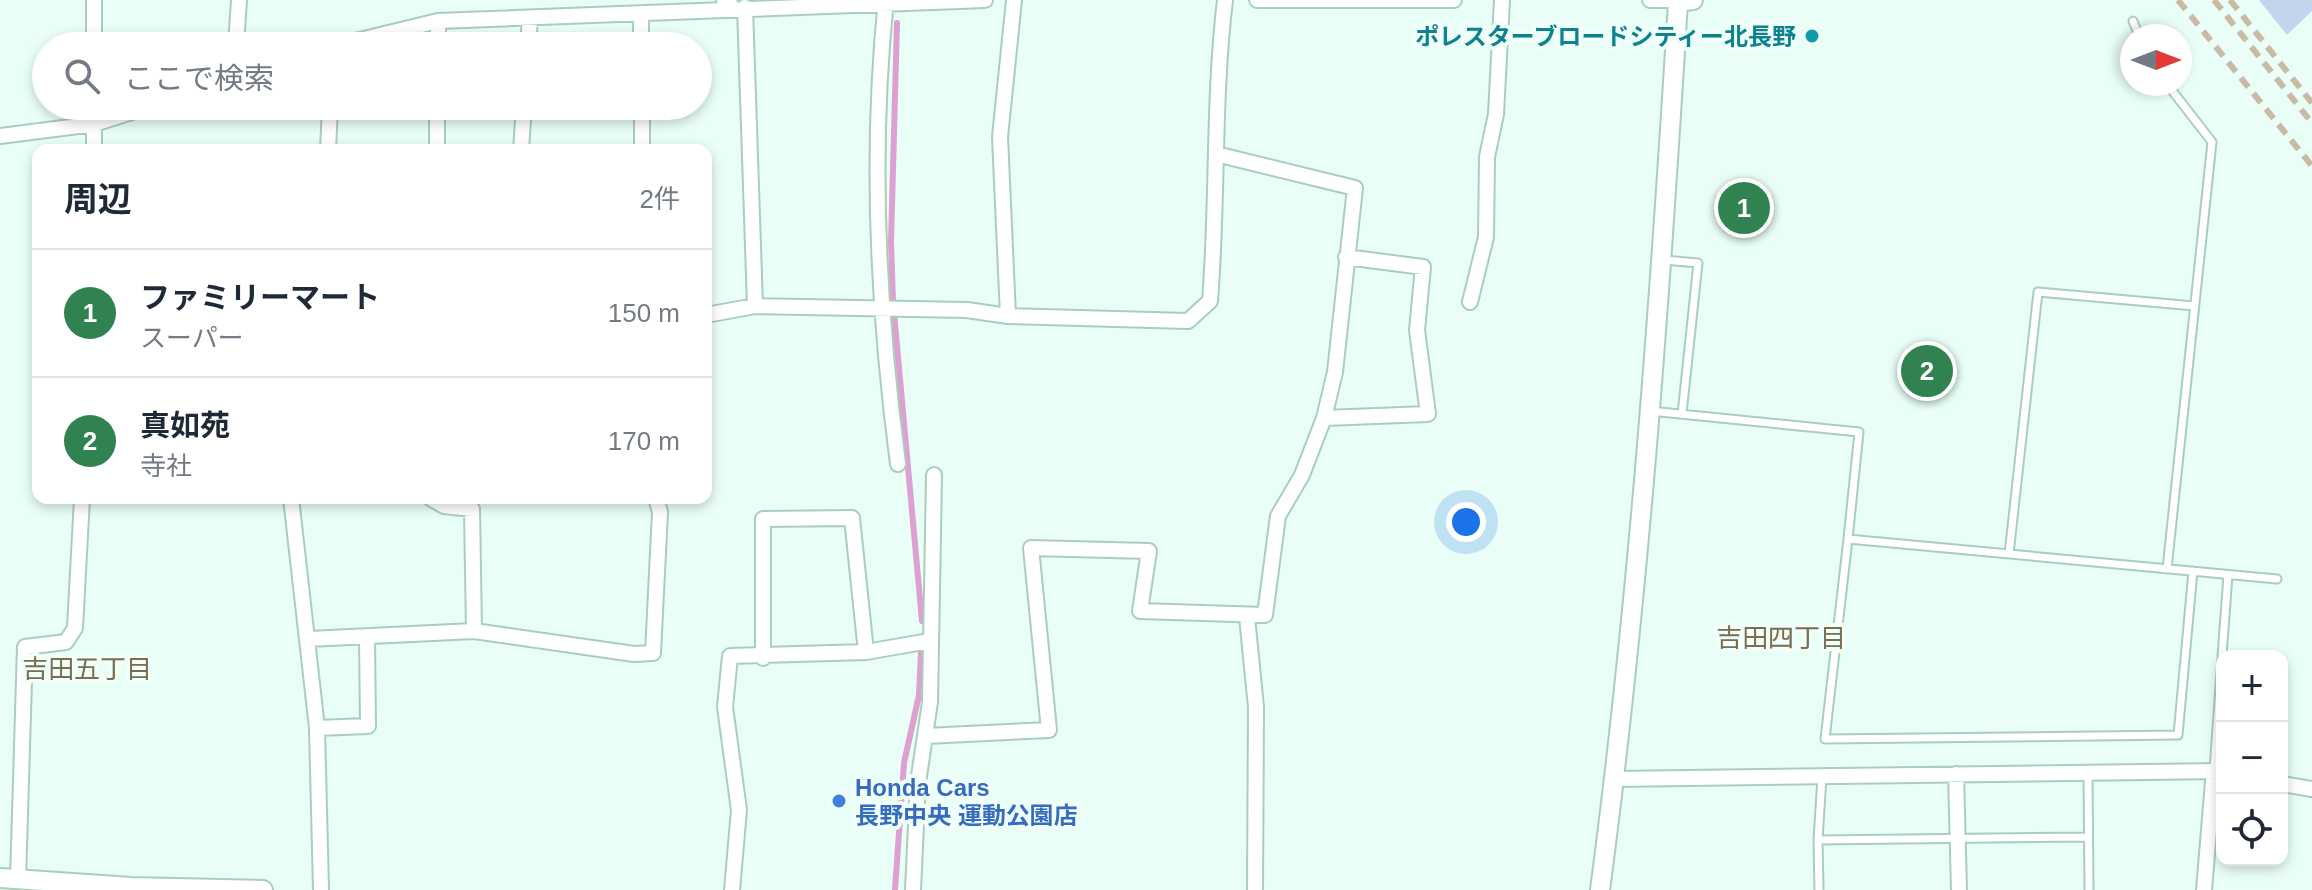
<!DOCTYPE html>
<html lang="ja">
<head>
<meta charset="utf-8">
<style>
	:root { --surface:#fff; --page:#f6f6f7; --text:#1f2937; --muted:#747a83; --line:#e0e1e3; --accent:#308350 }
	body { margin:0; font-family:Helvetica,"Noto Sans JP",sans-serif; background:var(--page); color:var(--text) }
	.controls { position:absolute; right:24px; bottom:24px; display:grid; overflow:hidden; border-radius:16px; box-shadow:0 4px 12px #0003 }
	.controls button { width:72px; height:72px; display:grid; place-items:center; padding:0; border:0; border-bottom:2px solid var(--line); background:var(--surface); color:var(--text); font:40px sans-serif }
	.compass { position:absolute; left:2120px; top:24px; width:72px; height:72px; border-radius:50%; background:var(--surface); box-shadow:0 4px 12px #0003; rotate:90deg }
	.you { position:absolute; left:1466px; top:522px; width:28px; height:28px; margin:-20px; border:6px solid #fff; border-radius:50%; background:#1a73e8; box-shadow:0 0 0 12px #1a73e833 }
	.badge { display:grid; place-items:center; width:52px; height:52px; border-radius:50%; background:var(--accent); color:#fff; font-size:26px; font-weight:700 }
	.pin { position:absolute; translate:-50% -50%; border:4px solid #fff; box-shadow:0 2px 8px #0006 }
	.list { margin:0; padding:0; list-style:none }
	h2 { display:flex; justify-content:space-between; align-items:center; height:104px; margin:0; padding:0 32px; font-size:34px }
	h2 small { font-size:26px; font-weight:400; color:var(--muted) }
	.list li { display:grid; grid-template-columns:52px 1fr auto; gap:24px; align-items:center; box-sizing:border-box; height:128px; padding:0 32px; border-top:2px solid var(--line) }
	.list b { display:block; font-size:30px; white-space:nowrap }
	.list p { margin:0; font-size:26px; white-space:nowrap; color:var(--muted) }
	.list em { font-size:26px; font-style:normal; color:var(--muted) }
	.icon { flex:none; width:44px; height:44px; fill:none; stroke:currentColor; stroke-width:2; stroke-linecap:round; stroke-linejoin:round }
	.map { position:relative; flex:none; width:2312px; height:890px; overflow:hidden }
	.search { position:absolute; background:var(--surface); box-shadow:0 4px 12px #0003; left:32px; top:32px; width:680px; height:88px; display:flex; align-items:center; gap:20px; box-sizing:border-box; padding:0 28px; border-radius:44px; color:var(--muted); font-size:30px }
	.panel { position:absolute; background:var(--surface); box-shadow:0 4px 12px #0003; left:32px; top:144px; width:680px; height:360px; border-radius:16px }
	.map>svg:first-child { display:block }
	.green { fill:#c5d4ed }
	.lines { fill:none; stroke-linecap:round; stroke-linejoin:round }
	.stream { stroke:#dca0d2; stroke-width:6 }
	.service-casing { stroke:#a9cfbb; stroke-width:11 }
	.minor-casing { stroke:#a9cfbb; stroke-width:18 }
	.tertiary-casing { stroke:#a9cfbb; stroke-width:22 }
	.service { stroke:#fff; stroke-width:7 }
	.minor { stroke:#fff; stroke-width:14 }
	.tertiary { stroke:#fff; stroke-width:18 }
	.rail { stroke:#cab9a4; stroke-width:6; stroke-dasharray:12 8; stroke-linecap:butt }
	.culture-dot { fill:#0f9aa8; stroke:#f0fff9; stroke-width:3 }
	.shop-dot { fill:#3f7fe0; stroke:#f0fff9; stroke-width:3 }
	.labels { text-anchor:middle; dominant-baseline:central; stroke-width:8; stroke-linejoin:round; paint-order:stroke }
	.culture-label { font-size:24px; font-weight:bold; fill:#0d838f; stroke:#f0fff9; text-anchor:end }
	.shop-label { font-size:24px; font-weight:bold; fill:#366cbe; stroke:#f0fff9; text-anchor:start }
	.neighbourhood-label { font-size:26px; fill:#7b6d50; stroke:#f0fff9 }
</style>
</head>
<body>
<div class="map">
<svg width="2312" height="890" viewBox="0 0 2312 890">
	<rect width="100%" height="100%" fill="#e8fef6"/>
	<path class="green" d="M2259,0h53v11l-25,24z"/>
	<g class="lines">
		<path class="stream" d="M897,23l-6,219 2,60 29,319
			M895,889l9,-126 15,-68 2,-43"/>
		<defs>
			<path id="service" d="M2133,21l6,15
				M1664,260l34,3 -16,151
				M1650,411l209,21 -11,107 429,40
				M1848,539l-23,200 353,-4 15,-164
				M2009,554l29,-262 156,14
				M2167,569l45,-427 -45,-58
				M2222,656l6,-81
				M2214,770l8,-111
				M2088,773l1,117
				M1822,777l-4,63 270,-3
				M1818,840l1,50"/>
			<path id="minor" d="M886,0c-16,153 -8,312 12,464
				M1257,0h197
				M1650,0h28
				M745,7l10,299
				M641,14v32
				M94,46v-46
				M236,46l3,-46
				M335,46l103,-25 547,-21
				M438,46v-25
				M528,46l2,-28
				M642,106v44
				M0,136l94,-12 57,-18
				M94,150v-44
				M328,150l2,-44
				M437,150v-44
				M521,150l3,-44
				M1470,302l16,-65 1,-80 9,-43 6,-114
				M706,315l49,-9 212,4 41,6 180,5 22,-20c8,-100 3,-201 15,-301
				M1008,316l-8,-179 14,-137
				M1324,418l104,-4 -11,-84 6,-63 -77,-10
				M291,498l26,230 4,162
				M1247,617l9,90 -1,183
				M474,631l160,23 19,-1 7,-141 -4,-14
				M309,639l165,-8 -2,-122 -28,-3 -14,-8
				M763,658v-139l89,-1 14,134
				M317,728l51,-2 -1,-89
				M926,736l123,-6 -18,-182 118,3 -9,60 125,4 13,-99 24,-41 22,-57 11,-46 20,-184 -139,-34
				M1956,774l3,116
				M1615,779l607,-8
				M2282,784l30,5
				M18,880l7,-233 41,-5 9,-14 7,-130
				M732,890l7,-80 -14,-103 5,-51 136,-4 63,-11
				M913,890l5,-107 12,-81 4,-227
				M2204,890l10,-120"/>
			<path id="tertiary" d="M726,0l4,8
				M0,878l131,9 132,3
				M1600,890c39,-294 60,-592 78,-888l15,-2"/>
		</defs>
		<use href="#service" class="service-casing"/>
		<use href="#minor" class="minor-casing"/>
		<use href="#tertiary" class="tertiary-casing"/>
		<use href="#service" class="service"/>
		<use href="#minor" class="minor"/>
		<use href="#tertiary" class="tertiary"/>
		<path class="rail" d="M2178,0l134,166
			M2214,0l98,123
			M2230,0l82,103"/>
	</g>
	<circle class="culture-dot" cx="1812" cy="36" r="8"/>
	<circle class="shop-dot" cx="839" cy="801" r="8"/>
	<g class="labels">
		<g class="culture-label">
			<text x="1796" y="36">ポレスターブロードシティー北長野</text>
		</g>
		<g class="shop-label">
			<text x="855" y="787">Honda Cars<tspan x="855" dy="28">長野中央 運動公園店</tspan></text>
		</g>
		<g class="neighbourhood-label">
			<text x="1781" y="638">吉田四丁目</text>
			<text x="87" y="669">吉田五丁目</text>
		</g>
	</g>
</svg>
<div class="controls">
<button>+</button>
<button>−</button>
<button><svg class="icon" aria-label="locate" viewBox="0 0 24 24"><circle cx="12" cy="12" r="6"/><path d="M12 2v4M12 18v4M2 12h4M18 12h4"/></svg></button>
</div>
<svg class="compass" viewBox="-18 -18 36 36"><path d="M0-13l5 13h-10z" fill="#e53935"/><path d="M0 13l5-13h-10z" fill="#747a83"/></svg>
<div class="you"></div>
<div class="pin badge" style="left:1744px;top:208px">1</div>
<div class="pin badge" style="left:1927px;top:371px">2</div>
<div class="search"><svg class="icon" aria-label="search" viewBox="0 0 24 24"><circle cx="10" cy="10" r="6"/><path d="M15 15l6 6"/></svg>ここで検索</div>
<section class="panel">
<h2>周辺<small>2件</small></h2>
<ul class="list">
<li><span class="badge">1</span><div><b>ファミリーマート</b><p>スーパー</p></div><em>150 m</em></li>
<li><span class="badge">2</span><div><b>真如苑</b><p>寺社</p></div><em>170 m</em></li>
</ul>
</section>
</div>
</body>
</html>
